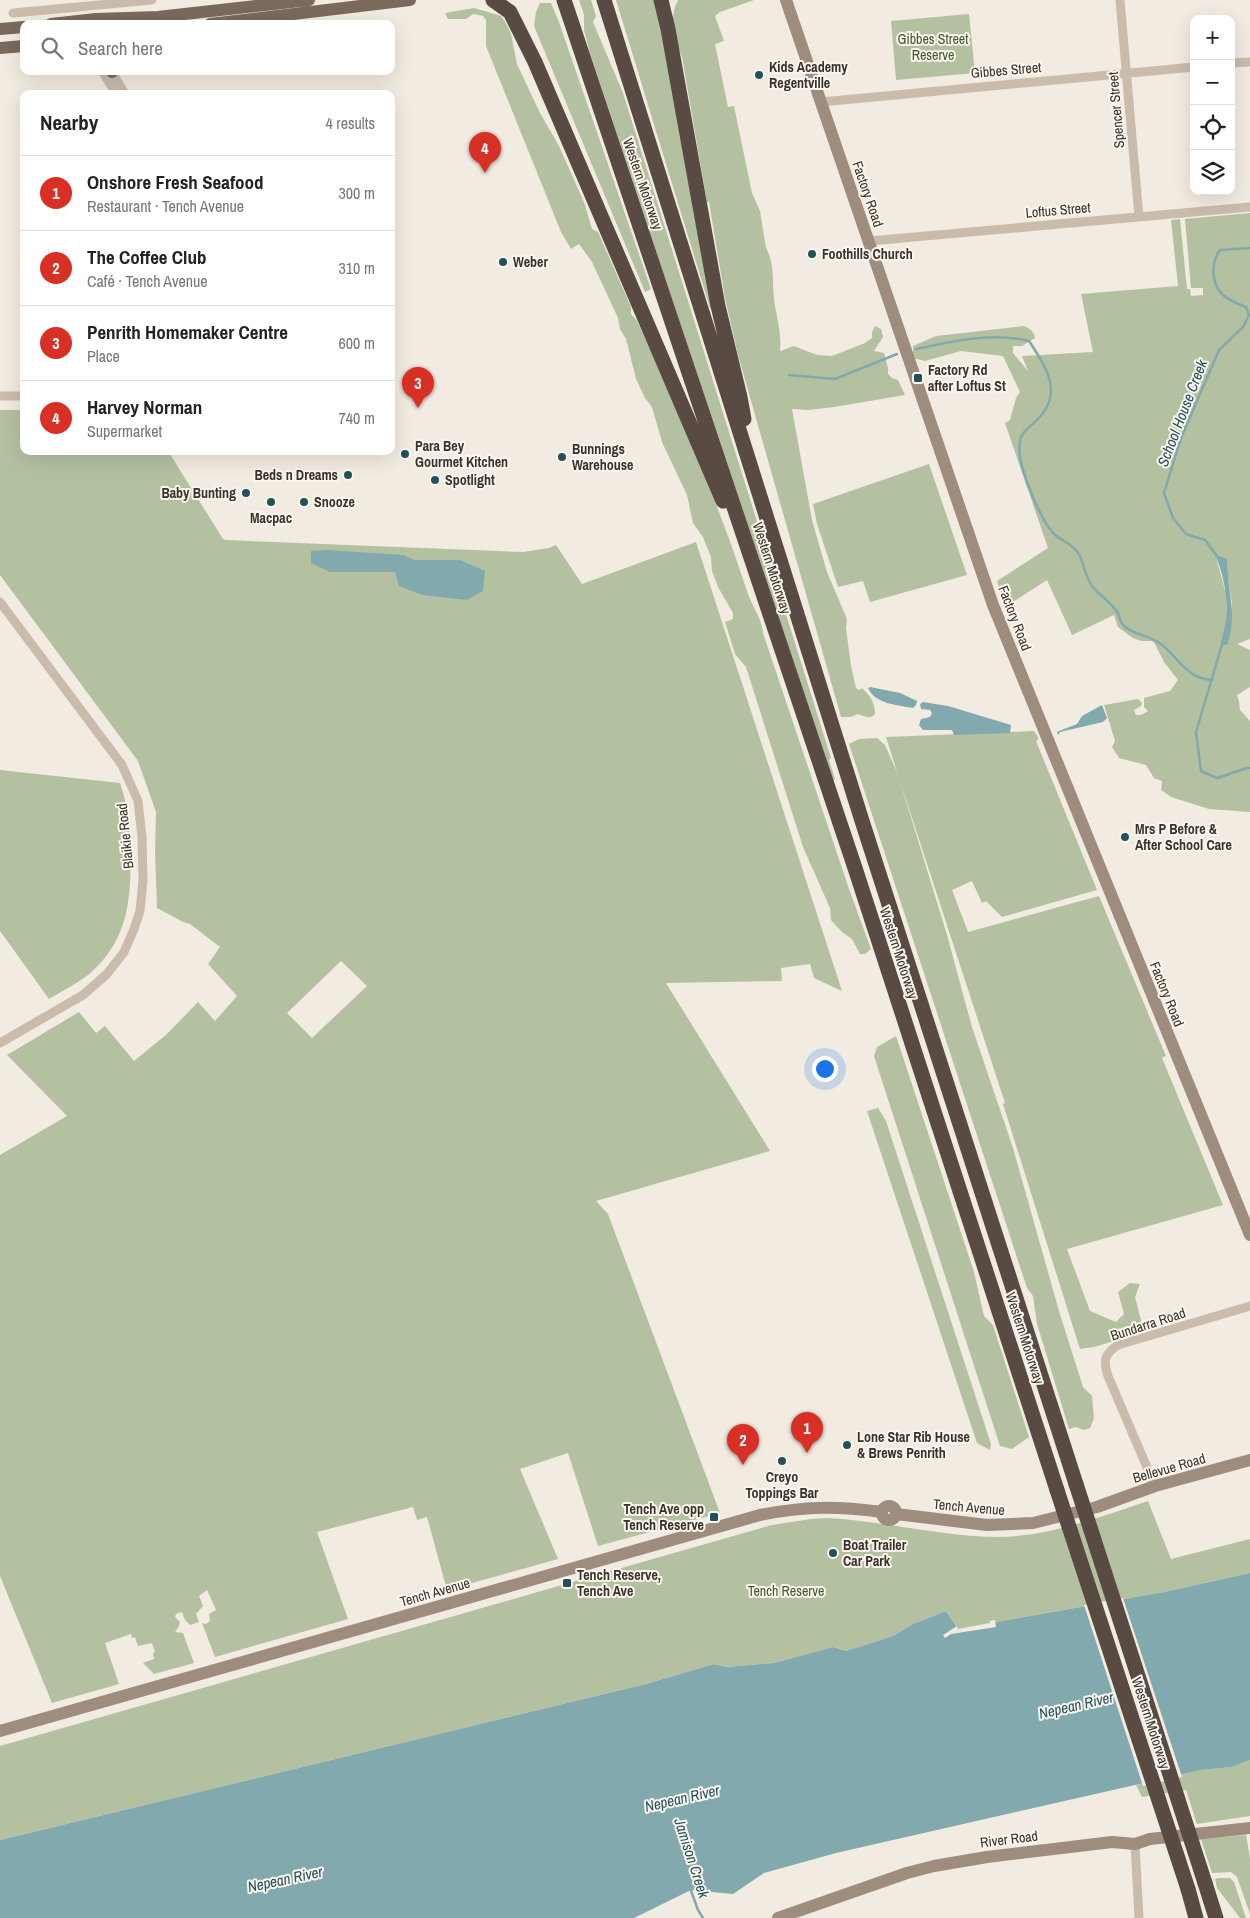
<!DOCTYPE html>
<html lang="en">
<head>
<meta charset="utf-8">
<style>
	:root { --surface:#fff; --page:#f2f2f2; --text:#222; --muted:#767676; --line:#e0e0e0; --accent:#d93025 }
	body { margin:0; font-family:"Archivo Narrow",sans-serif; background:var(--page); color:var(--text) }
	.controls { position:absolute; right:15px; top:15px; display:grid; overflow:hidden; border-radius:10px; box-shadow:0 5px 20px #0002 }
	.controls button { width:45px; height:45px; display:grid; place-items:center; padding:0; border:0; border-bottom:1px solid var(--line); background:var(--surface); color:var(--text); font:25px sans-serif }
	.you { position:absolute; left:824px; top:1068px; width:18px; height:18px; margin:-12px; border:4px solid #fff; border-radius:50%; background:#1a73e8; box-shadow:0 0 0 8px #1a73e833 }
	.badge { display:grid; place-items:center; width:32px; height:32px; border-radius:50%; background:var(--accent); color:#fff; font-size:16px; font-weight:700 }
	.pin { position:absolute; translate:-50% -41px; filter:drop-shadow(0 1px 2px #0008) }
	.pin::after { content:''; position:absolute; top:26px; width:18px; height:15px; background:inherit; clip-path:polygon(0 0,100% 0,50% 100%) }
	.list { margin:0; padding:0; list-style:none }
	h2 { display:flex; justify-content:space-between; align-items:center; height:65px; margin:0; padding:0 20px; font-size:21px }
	h2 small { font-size:16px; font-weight:400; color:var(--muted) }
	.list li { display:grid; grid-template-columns:32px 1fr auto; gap:15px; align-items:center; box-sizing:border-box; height:75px; padding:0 20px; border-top:1px solid var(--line) }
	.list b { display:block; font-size:19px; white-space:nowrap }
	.list p { margin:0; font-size:16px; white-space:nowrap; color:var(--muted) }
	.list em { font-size:16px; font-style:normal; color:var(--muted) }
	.icon { flex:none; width:28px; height:28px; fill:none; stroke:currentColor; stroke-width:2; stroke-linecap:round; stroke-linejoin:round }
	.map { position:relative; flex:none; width:1250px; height:1918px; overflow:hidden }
	.search { position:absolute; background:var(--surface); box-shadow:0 5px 20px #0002; left:20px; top:20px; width:375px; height:55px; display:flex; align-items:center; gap:12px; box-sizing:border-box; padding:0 18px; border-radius:10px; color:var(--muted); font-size:19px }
	.panel { position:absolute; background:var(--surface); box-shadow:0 5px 20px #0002; left:20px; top:90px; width:375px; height:365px; border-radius:10px }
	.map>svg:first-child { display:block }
	.green { fill:#b4c1a1; fill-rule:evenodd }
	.water { fill:#81a9ae }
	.pier { fill:#f2ebe1 }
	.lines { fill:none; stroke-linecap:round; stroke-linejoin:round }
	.stream { stroke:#81a9ae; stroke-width:2.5 }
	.street { stroke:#cabcad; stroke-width:9 }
	.secondary { stroke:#9e8c7e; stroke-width:12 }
	.primary { stroke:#7a695d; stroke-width:12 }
	.highway { stroke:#594b43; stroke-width:15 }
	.highway-bridge { stroke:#594b43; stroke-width:15 }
	.poi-dot { fill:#225159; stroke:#faf5ed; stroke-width:2 }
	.labels { text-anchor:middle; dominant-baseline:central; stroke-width:4; stroke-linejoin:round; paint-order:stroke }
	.park-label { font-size:14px; fill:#455630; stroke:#faf5ed }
	.poi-label { font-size:14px; font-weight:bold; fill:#39312b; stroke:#faf5ed; text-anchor:start }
	.street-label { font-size:14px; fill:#39312b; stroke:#faf5ed }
	.water-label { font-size:15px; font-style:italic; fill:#225159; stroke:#faf5ed }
</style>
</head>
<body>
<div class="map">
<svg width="1250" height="1918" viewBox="0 0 1250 1918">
	<rect width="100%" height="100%" fill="#f2ebe1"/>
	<path class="green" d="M579,0h12l5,16 -3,6 30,71 208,665 -2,2 6,19 -2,2 -243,-728 -6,-23v-15z
		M616,0h40l58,309 -4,-1z
		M678,0h76l-34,12 -5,4 9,25 -9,3 13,63 6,-1 18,87 8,18 6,37c9,15 6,34 8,51 2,16 8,35 6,52l14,-5 23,9 15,1 33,-13 7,-5v-6l3,-6 6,3 2,8 -9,14 10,2 4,15v6l4,4 6,2 7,15 -71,12 -26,3 -16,-1 20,111 15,52 20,47 -1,9 5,38 5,22 3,2 3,-2c8,7 13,15 13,26 -5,6 -11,2 -17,0l-8,3h-9l-103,-362 -13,-57 -16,-96h-2l-25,-145c-7,-17 -14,-40 -4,-57z
		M540,3h11l8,19 92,267 -6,3 -111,-266 2,-14z
		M474,8l21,6 6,2 5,7 5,11 6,30 22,47 20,35 25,56 8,27 6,3 33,75v7l6,7c41,88 80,178 110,270 5,16 14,25 16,42l86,256 22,60 -6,5h-5l-8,-15 -10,-7 -11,-12 -1,-12 -27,-61 -57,-180 -11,-13 -10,-32 8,-3v-6l-15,-26 -6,-16 -1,-14 -8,-20 -10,-14 -6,-28 -25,-53 -10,-35 -7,-9 -9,-19 -10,-40 -6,-10 -2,-11 -26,-56 -13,-18 -8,5 -10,-17 -75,-186v-26l-3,-4 -10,-2 -7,5h-18l-3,-6z
		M969,14l6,59 -79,7 -5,-59z
		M1250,213v426l-13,5 13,6v37l-13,8 2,6 1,9 10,11v91l-41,-3 -38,-12 -10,-7 1,-9 -8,-3 -8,-13 -27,-7 -7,-11 3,-6 -11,-36 34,-6 4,4 -1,3 -7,4 2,5h5l7,-4 -4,-4v-9l26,-7 8,-11 -14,-18 -9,-18 -3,-3h-11l-8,-3 -15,-11 -4,-12 -42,20 -25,-55 -42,27 -8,-26 51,-33 -43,-125 5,-3 6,-22 4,-6 -17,-36 -42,-5 -36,10 -12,-3v-12l23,-10 88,-10c6,3 10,5 11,12l-13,8h-9v7l15,18 -6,-15 71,-4 -12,-58 97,-8 -7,-66 9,-1 7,70h3l1,7 12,-1v-7h-12l-6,-69zM1216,557l11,2v13l5,31 -4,38 -2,-47z
		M0,410h24v41h144l55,88 3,1 297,12 26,-4 7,-3 26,39 114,-42 146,449 -28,-13 -4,-14 -29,4 1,13 -116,2 104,168 -174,50 12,13 112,299 -122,33 -30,-93 -48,16 38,90 -111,31 -20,-73 -10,3 -4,-13 -96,25 31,87 -133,38 -13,-34 4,1 4,-3 -1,-7 7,-4 -9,-20 -8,6 4,10 -7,8 3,8 -9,3 -5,-5 -3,-8 -6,2 -1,3 5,5 -1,4 -4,6 8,1 11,30 -40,11 -11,-11 11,-4 -1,-6 2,-1 -3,-9 -14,3 -3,-9 -3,1 -1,-4 -26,9 14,41 -67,19 -52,-127v-421l67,-39 -60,-61 72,-43 17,21 9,-7 29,35 33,-27 31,-32 17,19 22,-25 -29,-32 12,-17 -30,-23 -7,-2 -26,-14 -2,-56 1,-40 -18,-51 -138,-186zM341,961l26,25 -55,52 -25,-25z
		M929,464l38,111 -97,27 -7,-21 -25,6 -21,-63 -4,-20z
		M1034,731l4,6v3l-2,1 61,149 -95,27 -16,-16 -4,2 -10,-22 -20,9 16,42 131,-36 67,160 -4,2 61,147 -156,44 23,62 26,11 8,-8 -6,-22 12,-9 10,1 -5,13 9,35 -50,15 -14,2 -77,-245 2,-1 -106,-325 48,157 25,92 41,121 46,163 24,76 9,9 2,22 -4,10 -6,2 -8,-3 -7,2 -32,-105 -4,-28 -6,-8 -178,-544 10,-5 18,-1 8,7 12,27 -11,-35z
		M0,770l120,13c8,22 9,44 10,67 2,48 -2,92 -42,125 -12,9 -26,16 -39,24l-49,-68z
		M896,1036l78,236 10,44 9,9 36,112 -17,12 -12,-3 -126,-390 3,-9z
		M878,1108l8,13 105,323 -1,6 -13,-7 -110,-332z
		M1148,1501l23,58 79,-20v34l-86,19 -206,37 -12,-18 -33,13 -20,12 -47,15 -13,-4 -59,16 -48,4 -12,-3 -68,20 -646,156v-94l772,-221 39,-6 17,-1c58,3 114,19 172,19 50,-1 101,-20 148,-36z
		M1250,1760v56l-53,8 -11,-34 -44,7 -6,-12 65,-15 31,-3z
		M1246,1835l4,23v56l-13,-37 -6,-5 -19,1 -11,-34z
		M1218,1878h12l4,4 12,36h-6l-23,-30 -2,-9z"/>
	<path class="water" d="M328,550l76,5 10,5h46l25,11 -2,20 -16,9 -45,-5 -23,-9 -4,-14h-65l-19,-9v-12z
		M1214,554l13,5c0,29 11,57 0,86l-6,-1c1,-8 4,-16 5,-24 3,-16 -3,-52 -12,-66z
		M870,687l30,6 15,7 2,1 -1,4 -3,3c-16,-3 -38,-4 -45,-20z
		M923,702l25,4 63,19 -1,8 -56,2 -2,-5h-29l-4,-5 2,-6 9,-2 2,-4 -2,-3 -9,-1 -1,-5z
		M1102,705l5,13 -4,4 -43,10 -2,3 -1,-3 2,-1 18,-7 5,-8z
		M1250,1573v187l-18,7 -31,3 -365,83 -72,20 -31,21 -42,-4 -57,28h-634v-78l646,-156 68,-20 12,3 48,-4 59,-16 13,4 47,-15 20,-12 33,-13 12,18 206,-37z"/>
	<path class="pier" d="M1123,1598l59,179 -39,9 -59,-181z
		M995,1620l1,7 -45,7 -6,4 -2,-3 14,-9 1,3 32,-6v-2z"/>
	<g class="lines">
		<path class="stream" d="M916,349c37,-8 76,-17 113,-8 14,21 33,47 14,72 -13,18 -27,15 -23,44 3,19 20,61 33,76 8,8 19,10 26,21 5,10 6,22 13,32 7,9 19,16 26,27 2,5 2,10 6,13 10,9 24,9 34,16 20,13 27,37 54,38
			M789,375l46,4 62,-25
			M1217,556l-12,-16 -19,-6 -13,-16 -9,-25 17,-55 38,-88 24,-23 6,-12 -3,-8c-8,-3 -18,-7 -24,-13 -11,-11 -11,-32 -2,-44l30,-2
			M1223,641l-27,91 5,39 16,7 30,-10h3
			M690,1888l8,22 5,8"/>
		<path class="street" d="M1120,0l19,217
			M13,13l139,-13
			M1231,63l19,-1
			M102,71l14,23
			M112,72l13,22
			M821,102l373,-35
			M869,241l381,-34
			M0,396h24
			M0,602l122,163 16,36 4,36 1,43 -3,31 -6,18 -10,23 -17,22 -24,21 -83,48
			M1155,1486l-47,-110c-5,-15 -4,-22 10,-31l132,-39
			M1135,1844l4,74"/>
		<path class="secondary" d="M786,0l207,605 257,630
			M882 1513a7 7 0 1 1 14 0a7 7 0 1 1-14 0Z
			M896,1514l91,11 46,-2 64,-16 58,-21 95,-26
			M0,1731l760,-216c45,-9 76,-9 122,-3
			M778,1918l129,-45 27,-7 53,-9 125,-15 23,2 15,-5 100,-11"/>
		<path class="primary" d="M51,24l45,-5 62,-2 151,-17
			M210,24l200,-24
			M0,29l24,-2
			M0,48l24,-2
			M112,71v1"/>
		<path class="highway" d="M493,0l17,12 25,50 188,439
			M564,0l291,868 202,622
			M604,0l259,824 213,660
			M661,0l7,29 50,277 22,91 4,22
			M1205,1883l11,35
			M1188,1889l8,29"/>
		<path class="highway-bridge" d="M1076,1484l129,399
			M1057,1490l131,399"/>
	</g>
	<g class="poi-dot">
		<circle cx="759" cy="75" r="5"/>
		<circle cx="812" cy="254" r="5"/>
		<circle cx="503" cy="262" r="5"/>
		<rect x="913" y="373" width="10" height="10" rx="2.5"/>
		<circle cx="405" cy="454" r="5"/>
		<circle cx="562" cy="457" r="5"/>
		<circle cx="348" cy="475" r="5"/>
		<circle cx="435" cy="480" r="5"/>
		<circle cx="246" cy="493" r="5"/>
		<circle cx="271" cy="502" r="5"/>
		<circle cx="304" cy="502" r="5"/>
		<circle cx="1125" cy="837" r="5"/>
		<circle cx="847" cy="1445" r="5"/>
		<circle cx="782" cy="1461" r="5"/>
		<rect x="709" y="1512" width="10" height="10" rx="2.5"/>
		<circle cx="833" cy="1553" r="5"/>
		<rect x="562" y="1578" width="10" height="10" rx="2.5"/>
	</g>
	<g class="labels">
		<g class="park-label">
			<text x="933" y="39">Gibbes Street<tspan x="933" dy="16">Reserve</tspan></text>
			<text x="786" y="1591">Tench Reserve</text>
		</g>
		<g class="poi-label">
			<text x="769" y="67">Kids Academy<tspan x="769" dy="16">Regentville</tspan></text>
			<text x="822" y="254">Foothills Church</text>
			<text x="513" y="262">Weber</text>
			<text x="928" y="370">Factory Rd<tspan x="928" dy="16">after Loftus St</tspan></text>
			<text x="415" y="446">Para Bey<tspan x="415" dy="16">Gourmet Kitchen</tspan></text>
			<text x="572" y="449">Bunnings<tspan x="572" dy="16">Warehouse</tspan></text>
			<text x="338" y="475" text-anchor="end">Beds n Dreams</text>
			<text x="445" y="480">Spotlight</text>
			<text x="236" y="493" text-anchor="end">Baby Bunting</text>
			<text x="314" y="502">Snooze</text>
			<text x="271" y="518" text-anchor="middle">Macpac</text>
			<text x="1135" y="829">Mrs P Before &amp;<tspan x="1135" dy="16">After School Care</tspan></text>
			<text x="857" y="1437">Lone Star Rib House<tspan x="857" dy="16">&amp; Brews Penrith</tspan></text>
			<text x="782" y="1477" text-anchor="middle">Creyo<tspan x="782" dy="16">Toppings Bar</tspan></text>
			<text x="704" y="1509" text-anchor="end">Tench Ave opp<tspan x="704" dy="16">Tench Reserve</tspan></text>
			<text x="843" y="1545">Boat Trailer<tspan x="843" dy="16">Car Park</tspan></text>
			<text x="577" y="1575">Tench Reserve,<tspan x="577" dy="16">Tench Ave</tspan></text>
		</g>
		<g class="street-label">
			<text transform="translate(1006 70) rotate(-5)">Gibbes Street</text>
			<text transform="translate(1116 110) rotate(-95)">Spencer Street</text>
			<text transform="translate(643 184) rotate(71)">Western Motorway</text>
			<text transform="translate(868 194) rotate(71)">Factory Road</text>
			<text transform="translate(1058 210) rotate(-5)">Loftus Street</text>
			<text transform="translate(772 568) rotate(72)">Western Motorway</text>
			<text transform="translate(1015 618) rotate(69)">Factory Road</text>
			<text transform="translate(125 836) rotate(-96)">Blaikie Road</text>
			<text transform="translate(899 953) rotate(72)">Western Motorway</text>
			<text transform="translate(1167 994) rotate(68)">Factory Road</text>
			<text transform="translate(1148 1324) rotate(-18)">Bundarra Road</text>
			<text transform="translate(1025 1338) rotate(72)">Western Motorway</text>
			<text transform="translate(1169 1468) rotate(-16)">Bellevue Road</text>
			<text transform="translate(969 1507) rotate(5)">Tench Avenue</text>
			<text transform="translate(435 1592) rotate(-16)">Tench Avenue</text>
			<text transform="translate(1151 1723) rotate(72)">Western Motorway</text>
			<text transform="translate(1009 1839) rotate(-7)">River Road</text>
		</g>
		<g class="water-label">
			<text transform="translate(1182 413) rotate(-69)">School House Creek</text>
			<text transform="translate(1076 1705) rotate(-13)">Nepean River</text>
			<text transform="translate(682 1798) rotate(-13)">Nepean River</text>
			<text transform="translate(692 1858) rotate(72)">Jamison Creek</text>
			<text transform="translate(285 1879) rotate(-12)">Nepean River</text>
		</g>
	</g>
</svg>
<div class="controls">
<button>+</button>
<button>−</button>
<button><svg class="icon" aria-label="locate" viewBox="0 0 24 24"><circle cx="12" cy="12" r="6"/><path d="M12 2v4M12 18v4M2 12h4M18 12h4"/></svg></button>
<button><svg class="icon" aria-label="layers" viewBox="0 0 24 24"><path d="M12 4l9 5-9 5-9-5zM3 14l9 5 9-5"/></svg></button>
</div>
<div class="you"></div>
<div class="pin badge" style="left:807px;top:1453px">1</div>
<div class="pin badge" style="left:743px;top:1465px">2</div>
<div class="pin badge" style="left:418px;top:408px">3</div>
<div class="pin badge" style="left:485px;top:173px">4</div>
<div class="search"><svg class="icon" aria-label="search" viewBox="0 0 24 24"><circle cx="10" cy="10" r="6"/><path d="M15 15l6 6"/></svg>Search here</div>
<section class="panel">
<h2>Nearby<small>4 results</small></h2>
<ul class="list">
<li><span class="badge">1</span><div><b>Onshore Fresh Seafood</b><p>Restaurant · Tench Avenue</p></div><em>300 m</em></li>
<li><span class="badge">2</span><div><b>The Coffee Club</b><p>Café · Tench Avenue</p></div><em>310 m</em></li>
<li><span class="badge">3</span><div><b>Penrith Homemaker Centre</b><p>Place</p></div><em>600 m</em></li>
<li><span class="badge">4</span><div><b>Harvey Norman</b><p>Supermarket</p></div><em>740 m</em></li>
</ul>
</section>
</div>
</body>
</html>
